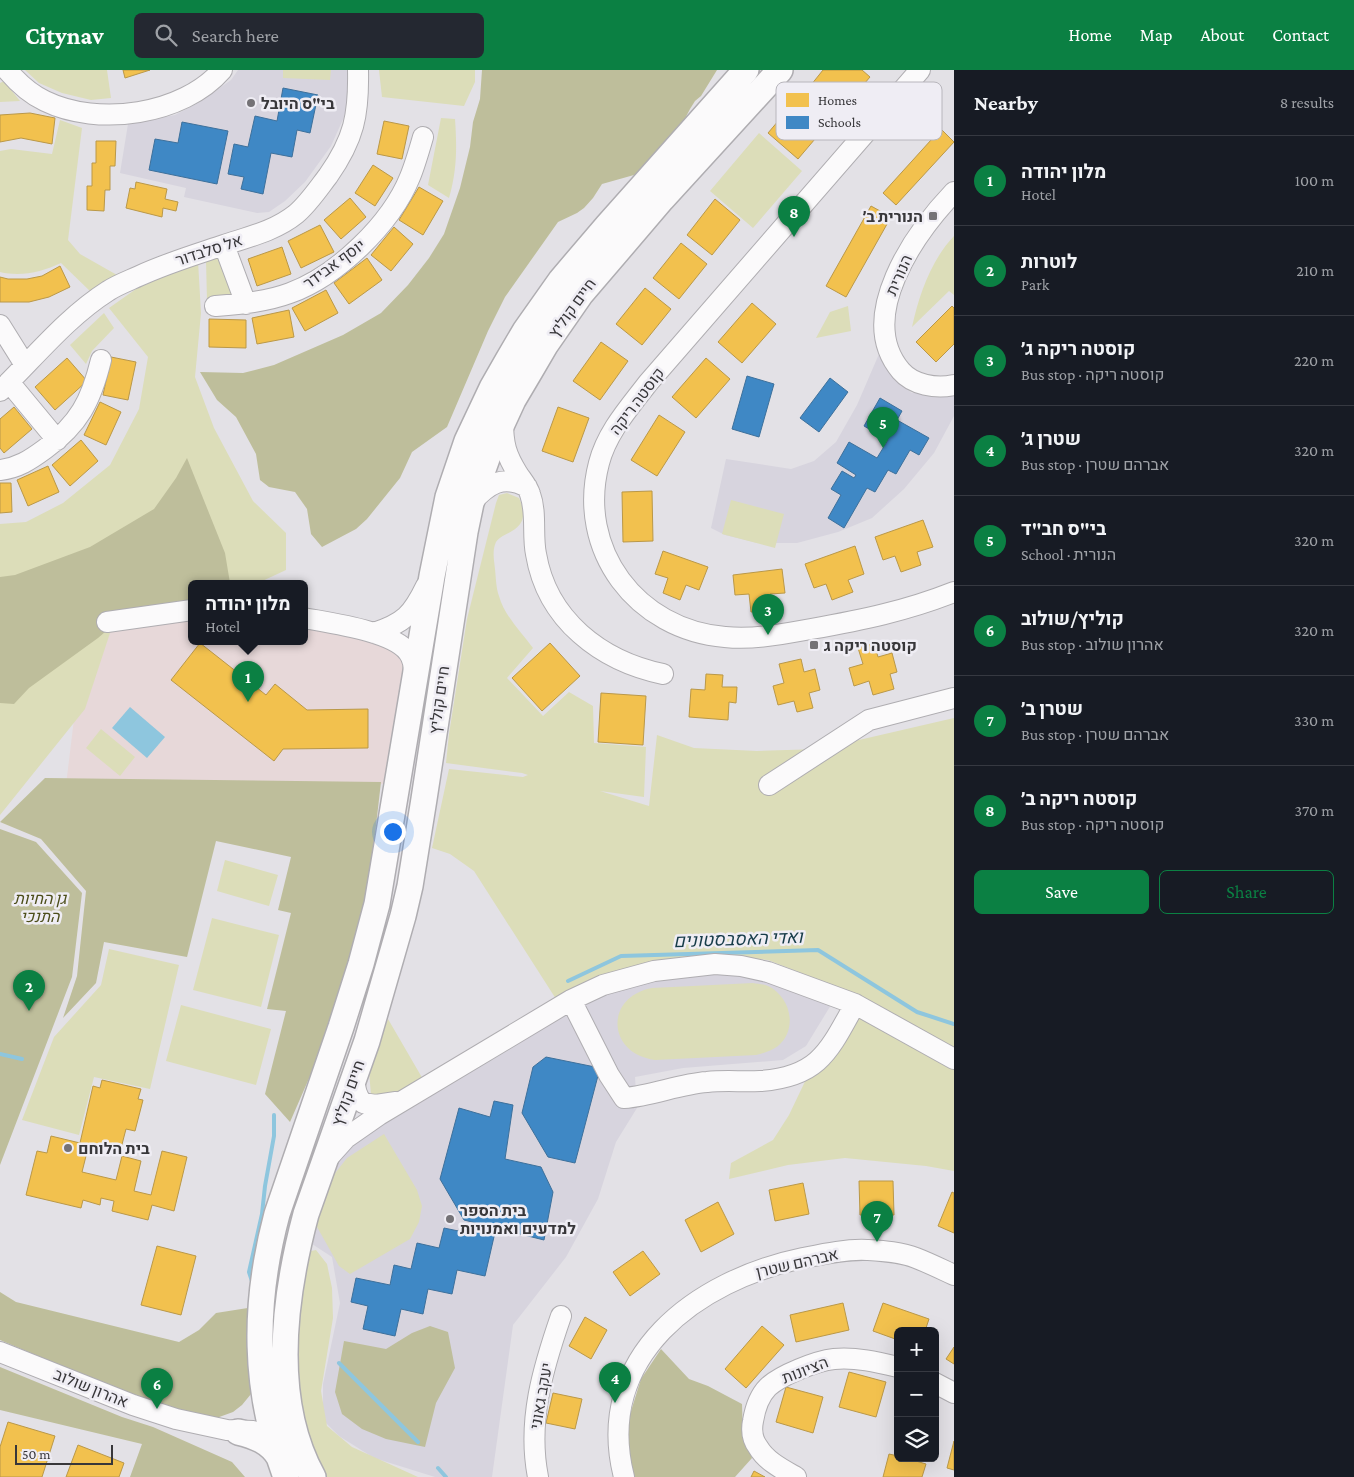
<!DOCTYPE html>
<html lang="en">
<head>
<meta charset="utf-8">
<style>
	:root { --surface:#171b24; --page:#242831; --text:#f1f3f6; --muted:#9ea1a6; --line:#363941; --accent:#0b8043 }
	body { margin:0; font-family:"Crimson Pro",Heebo,serif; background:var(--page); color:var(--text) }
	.controls { position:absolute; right:15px; bottom:15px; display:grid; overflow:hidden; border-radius:8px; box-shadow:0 5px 20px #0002 }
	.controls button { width:45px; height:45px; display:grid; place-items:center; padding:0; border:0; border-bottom:1px solid var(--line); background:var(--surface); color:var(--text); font:25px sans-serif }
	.scale { position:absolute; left:15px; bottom:12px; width:98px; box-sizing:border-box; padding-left:5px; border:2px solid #38373a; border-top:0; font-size:14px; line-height:18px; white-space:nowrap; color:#38373a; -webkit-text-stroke:4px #efedf4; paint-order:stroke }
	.you { position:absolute; left:392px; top:761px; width:18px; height:18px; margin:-12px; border:4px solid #fff; border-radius:50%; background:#1a73e8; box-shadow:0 0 0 8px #1a73e833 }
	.badge { display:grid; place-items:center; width:32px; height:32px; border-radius:50%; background:var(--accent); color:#fff; font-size:16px; font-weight:700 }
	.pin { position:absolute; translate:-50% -41px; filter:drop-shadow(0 1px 2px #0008) }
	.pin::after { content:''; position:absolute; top:26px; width:18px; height:15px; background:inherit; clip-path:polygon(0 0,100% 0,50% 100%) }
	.popup { position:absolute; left:188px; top:510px; width:120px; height:65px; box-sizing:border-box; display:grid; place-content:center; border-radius:8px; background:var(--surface); filter:drop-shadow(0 1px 4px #0005); font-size:16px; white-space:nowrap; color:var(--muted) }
	.popup b { font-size:19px; color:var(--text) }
	.popup::after { content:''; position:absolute; left:50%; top:100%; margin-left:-10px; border:10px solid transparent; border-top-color:var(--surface) }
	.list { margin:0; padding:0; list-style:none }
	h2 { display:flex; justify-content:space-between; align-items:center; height:65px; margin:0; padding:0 20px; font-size:21px }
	h2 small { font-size:16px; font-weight:400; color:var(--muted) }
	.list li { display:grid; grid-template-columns:32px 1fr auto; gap:15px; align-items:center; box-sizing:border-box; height:90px; padding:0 20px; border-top:1px solid var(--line) }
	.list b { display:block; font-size:19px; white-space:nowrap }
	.list p { margin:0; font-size:16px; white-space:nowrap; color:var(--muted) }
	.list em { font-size:16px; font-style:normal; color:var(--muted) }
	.actions { display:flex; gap:10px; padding:15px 20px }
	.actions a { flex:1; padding:11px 0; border:1px solid var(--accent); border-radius:8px; text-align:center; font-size:18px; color:var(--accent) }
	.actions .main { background:var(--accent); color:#fff }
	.icon { flex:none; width:28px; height:28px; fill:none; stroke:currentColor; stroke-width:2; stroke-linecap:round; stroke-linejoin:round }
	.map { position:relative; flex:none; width:954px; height:1407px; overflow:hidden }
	header { display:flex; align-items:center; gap:30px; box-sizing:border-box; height:70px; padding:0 25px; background:var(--accent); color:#fff }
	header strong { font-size:24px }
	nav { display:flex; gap:28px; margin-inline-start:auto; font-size:18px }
	.search { width:350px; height:45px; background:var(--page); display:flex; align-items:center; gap:12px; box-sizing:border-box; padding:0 18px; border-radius:8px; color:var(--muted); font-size:19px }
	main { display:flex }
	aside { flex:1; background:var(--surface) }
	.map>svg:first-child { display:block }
	.commercial { fill:#e7d8d9 }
	.built { fill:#d7d4de }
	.green { fill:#dcddb9 }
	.forest { fill:#bebe9b }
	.water { fill:#8ec6de }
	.homes { fill:#f2c14e; stroke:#ba9848 }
	.schools { fill:#3f88c5; stroke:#3d709b }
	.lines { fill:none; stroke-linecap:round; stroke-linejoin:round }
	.stream { stroke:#8ec6de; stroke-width:4 }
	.minor-casing { stroke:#afadb1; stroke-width:22 }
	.major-casing { stroke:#afadb1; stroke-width:28 }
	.minor { stroke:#fbfafb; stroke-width:20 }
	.major { stroke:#fbfafb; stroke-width:25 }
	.poi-dot { fill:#747276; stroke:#efedf4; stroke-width:2 }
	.labels { text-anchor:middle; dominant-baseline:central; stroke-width:5; stroke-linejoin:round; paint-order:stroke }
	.poi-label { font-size:16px; font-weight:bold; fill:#38373a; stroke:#efedf4; text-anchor:start }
	.street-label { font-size:16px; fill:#38373a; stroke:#efedf4 }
	.park-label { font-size:16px; font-style:italic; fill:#4c4e1a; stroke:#efedf4 }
	.water-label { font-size:18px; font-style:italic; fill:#173c49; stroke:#efedf4 }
	.key { fill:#efedf4; stroke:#b8b6bc; stroke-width:1 }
	.key-label { font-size:14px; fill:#38373a }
</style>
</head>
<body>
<header>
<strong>Citynav</strong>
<div class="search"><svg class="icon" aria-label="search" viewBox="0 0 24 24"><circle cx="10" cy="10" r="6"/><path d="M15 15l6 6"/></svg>Search here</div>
<nav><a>Home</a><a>Map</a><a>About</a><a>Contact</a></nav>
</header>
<main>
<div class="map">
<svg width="954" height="1407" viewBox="0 0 954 1407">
	<rect width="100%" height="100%" fill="#e3e1e6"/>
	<path class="commercial" d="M192,533v38h112v-23l105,35 -11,131 -332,1 21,-173z"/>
	<path class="built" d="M238,0h110l1,26 -5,21 -13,29 -26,36 -20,19 -16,11 -12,1 -73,-16 2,-9 -66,-15 8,-49 47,-9 25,-13 31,-22z
		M879,284l15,25 18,14 25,1 17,-1v23l-20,37 -30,36 -32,29 -34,14 -41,11h-39l-33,-8 -14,-7 15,-69 65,10 23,-8 22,-19 21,-37z
		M655,904h106l73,26 -28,46 -23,14 -100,8 -48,9 2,31 -21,34 -18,57 -32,58 -53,68 -21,152h-57l-61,-19 -35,-22 -16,-16v-36l17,-81 -8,-46 -26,-17 22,-70 30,-36 226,-136z"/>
	<path class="green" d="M25,0h82l4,28 -20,2 -29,-7 -23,-10z
		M283,0h48l-1,10 -47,-2z
		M379,0h96v12l-11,24 -82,-9z
		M4,11l16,20 -20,1v-19z
		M441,48l14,1c2,29 2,51 -6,79l-21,-13z
		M60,50l22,8 -14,112 12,14 37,21 -24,19 -32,-31c-19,9 -40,14 -61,9v-121l11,-2 41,5z
		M759,63l43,38 -49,57 -43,-37z
		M954,166v59l-5,-4 -37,36c7,-32 19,-67 42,-91z
		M220,183l14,45 -27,3 -1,-41z
		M198,191l3,52 -6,64 19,51 39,73 33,32v37l-28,13h-66l-80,44 -27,82 -85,106v-291l26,-2 37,-19 47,-38 29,-56 9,-52 -39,-49 27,-19z
		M848,236l3,25 -35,7 14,-26z
		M104,243l10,15 -22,23 -6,13 -16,-19z
		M507,423l12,5c6,13 7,25 -7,33 -6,4 -12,5 -16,11 -4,9 -2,17 -1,27 1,9 1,19 4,27 5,19 22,36 34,52l-26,30 36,38 26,-24 24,14 1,37 52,4 -2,50 -44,-6 49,15 8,-71 37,13 63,3 63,-2 134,-31v453l-28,-5 -81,-8 -57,7 -59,14 2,-16 42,-23 16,-25 21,-44 42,-78 -84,-33 -60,-6 -71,13 -81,32 -82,-128 -24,-17 -18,-6 17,-79 74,8 5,-2 -6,-2 -76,-10 3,-29 18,-115 29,-116 3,-8z
		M731,430l53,14 -9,34 -53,-14z
		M101,659l34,28 -15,19 -34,-28z
		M225,790l53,15 -9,31 -52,-15z
		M212,848l67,17 -18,72 -68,-17z
		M109,879l70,16 -29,124 -56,-12 -15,58 -57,-15 32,-83 47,-52z
		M753,913c5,1 11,1 15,3 23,11 30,43 10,60 -7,5 -14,7 -22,9l-101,5c-48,-6 -51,-63 -3,-72z
		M181,935l90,24 -15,56 -90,-24z
		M388,949l36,62c-19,9 -31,17 -53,14l-2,-24z
		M384,1064l33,56 5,16 -3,16 -9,17 -60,35 -11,-8 -27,-48 13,-32 22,-28z
		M316,1180l11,14 5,24 1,30 -12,73 6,35 25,21 66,30h-98l-11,-23 -11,-61 1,-67 7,-74z"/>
	<path class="forest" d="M482,0h235l-16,26 -6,5 -5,8 -13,25 -36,39 -39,11 -9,14 -9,10 -7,5 -19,9 -53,75 -17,34 -41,96 -35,25 -12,26 -33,41 -11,10 -34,18 -11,-13 -4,-25 -12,-17 -26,-5 -9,-7 -4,-26 -20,-37 -19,-17 -17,-28 43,1 31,-8 69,-30 38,-22 27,-28 21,-27 15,-24 16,-46 10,-41 3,-25 7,-23z
		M187,388l38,95 5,30h-38v24l-73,13 -21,18 -69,50 -15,16 -14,-1v-126l15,-2 75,-28 64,-38 22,-31z
		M45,708l336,4 -12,104 -8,34 -30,108 -41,94 -25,-28 21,-83 -19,-2 24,-96 -13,-3 13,-53 -75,-16 -29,116 -83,-15 -8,41 -33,35 14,-42 9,-85 -45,-52 -41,-17z
		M0,759l36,13 46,51 -10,84 -72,188z
		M0,1222l16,10 163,40 20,-12 17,-17 38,-6 -1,75 -2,12 -9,11 -9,7 -22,8 -59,-16 -152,-64z
		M430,1256l18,6 7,36 -19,35 -11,44 -39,-8 -24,-10 -20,-15 -7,-22 9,-51 42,8 26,-16z
		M661,1279l28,30 19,7 34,18 1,32 9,22 -17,19h-103l-5,-53 14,-45z
		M0,1297l122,50 31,10 79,35 13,15h-115l12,-33 -142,-34z"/>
	<path class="water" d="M130,637l35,30 -18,21 -35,-30z"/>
	<path class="homes" d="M123,0h27l-25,8z
		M823,0h39l8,7 -29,34 -30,-26z
		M796,30l30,26 -28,33 -30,-26z
		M30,43l25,5 -3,26 -31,-6 -21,4v-27z
		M384,51l25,5 -7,33 -25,-5z
		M941,59l13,13 -58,63 -13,-12z
		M96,71h20l-1,25h-5v24h-5l-1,21 -17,-1v-24h5v-23h4z
		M373,95l20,13 -18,28 -20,-13z
		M136,112l31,7 -2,10 13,3 -2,9 -13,-3 -1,9 -36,-9 4,-20 5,1z
		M419,117l24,14 -20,34 -24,-15z
		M350,128l16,19 -25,22 -17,-19z
		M715,129l25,21 -28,35 -25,-20z
		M871,136l20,11 -45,80 -20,-11z
		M320,155l14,27 -33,16 -13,-27z
		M394,157l19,17 -22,27 -20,-16z
		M681,173l26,21 -28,35 -26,-21z
		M282,177l9,27 -34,12 -9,-27z
		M367,188l15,22 -33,24 -15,-21z
		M60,196l10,21 -21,10 -20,5h-29v-25l8,2h19l15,-3z
		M645,218l26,21 -29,36 -26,-21z
		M326,220l12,23 -33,18 -13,-23z
		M752,233l24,21 -34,39 -24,-21z
		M952,236l2,2v36l-18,18 -20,-20z
		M289,240l5,27 -37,7 -5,-26z
		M209,249l37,1v28l-37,-1z
		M601,272l27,19 -28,39 -27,-19z
		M111,287l25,5 -8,38 -25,-5z
		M67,288l20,23 -32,29 -20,-23z
		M706,288l24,21 -34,39 -24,-21z
		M100,332l21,10 -15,33 -22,-10z
		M14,337l18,22 -28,24 -4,-5v-29z
		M558,337l31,11 -16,44 -31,-11z
		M659,345l26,17 -28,44 -26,-16z
		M81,370l17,21 -28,25 -18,-21z
		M48,396l11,26 -31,14 -11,-26z
		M0,413h11l1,29 -12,1z
		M652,421l1,50 -30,1 -1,-50z
		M923,450l10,27 -16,5 4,13 -20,7 -6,-16 -12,4 -8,-23z
		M855,476l9,28 -16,6 5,12 -21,8 -6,-16 -12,4 -9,-24z
		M663,481l45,16 -9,23 -13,-5 -6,15 -17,-7 5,-15 -13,-4z
		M782,499l3,24 -15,1 2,16 -21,2 -2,-18 -14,1 -2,-20z
		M200,573l66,52 9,-11 32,26 61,-1v39l-85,1 -9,12 -103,-81z
		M550,573l30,33 -38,35 -30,-33z
		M874,573l4,14 14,-4 5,19 -7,2 4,15 -21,6 -4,-14 -15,5 -5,-18 14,-4 -5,-16z
		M801,589l3,13 11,-3 5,21 -11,3 4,15 -16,4 -3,-11 -16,4 -5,-19 11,-3 -5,-19z
		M706,604l17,1 -1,12h15l-1,16 -7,-1 -1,18 -39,-3 2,-28 14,1z
		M601,623l45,3 -3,49 -45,-3z
		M102,1010l39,9 -3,10 5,1 -8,31 -9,-2 -6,23 -31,-8 -7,28 34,8 6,-24 19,5 -7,30 17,4 11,-44 25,6 -13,54 -22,-6 -4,15 -36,-9 2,-10 -13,-3 -1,7 -17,-5 -2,8 -55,-13 11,-44 10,2 4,-17 29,7 13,-57 7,2z
		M859,1111h34l1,34h-34z
		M803,1113l6,31 -34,7 -6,-31z
		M952,1122l2,1v40l-16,-7z
		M718,1132l16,32 -33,18 -16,-32z
		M157,1176l39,10 -15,59 -40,-10z
		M643,1181l17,23 -30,22 -17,-24z
		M843,1233l6,27 -53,12 -6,-27z
		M883,1233l46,16 -4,12h-27v9l-25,-9z
		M585,1247l22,13 -16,29 -22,-13z
		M762,1256l22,19 -38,43 -21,-19z
		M954,1277v17l-8,-5z
		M849,1302l37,10 -10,35 -37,-10z
		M786,1317l37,10 -10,36 -37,-11z
		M553,1323l29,6 -7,30 -29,-6z
		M8,1352l47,14 -13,41h-42v-30z
		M954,1371v29l-7,-2z
		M78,1375l46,18 -5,14h-53z
		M889,1384l9,2v2h8l20,6 -4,13h-39z
		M754,1401l11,6h-14z"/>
	<path class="schools" d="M283,18l35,7 -8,38 -13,-3 -5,27 -21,-4 -8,41 -22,-5 3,-12 -16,-3 6,-30 14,3 7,-31 22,5z
		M182,52l46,9 -11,53 -68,-14 6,-31 23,4z
		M747,306l27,8 -15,53 -27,-8z
		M830,308l18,14 -29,40 -19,-14z
		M880,328l22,13 -5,9 32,18 -10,17 -9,-5 -14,24 -8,-4 -13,22 -8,-4 -23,40 -16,-10 13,-23 -10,-6 11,-18 12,7 2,-3 -19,-12 12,-21 28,16 11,-18 -24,-14z
		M546,987l54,11 -25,95 -27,-6 -26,-44 11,-46z
		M494,1031l19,4 -8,54 36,8 12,25 -9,48 -48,-12 -11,48 -28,-6 -5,24 -24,-5 -5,25 -22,-5 -6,27 -32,-7 5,-23 -17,-4 5,-24 34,7 4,-20 17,4 6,-26 22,5 5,-20 29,6 3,-11 -12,-3 -24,-41 19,-71 31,9z"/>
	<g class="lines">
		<path class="stream" d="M568,911l53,-25 197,-6 99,62 37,12
			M0,984l22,5
			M252,1211l-3,-9 13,-58 3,-28 9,-50v-21
			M339,1293l79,79
			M438,1398l8,9"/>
		<defs>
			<path id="minor" d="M7,0c11,13 23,24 38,31 53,26 138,14 177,-31
				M920,0l-272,313c-19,25 -41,49 -49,80 -23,87 38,167 126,174 29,3 58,-3 86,-8 51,-9 95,-18 143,-37
				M954,122c-39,41 -99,125 -53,179 12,14 35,18 53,14
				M224,175l22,59
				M215,236c25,-2 51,-4 75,-13 47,-17 101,-69 120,-116 5,-12 9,-26 13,-40
				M0,255l25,40
				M9,312l48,58
				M0,321c35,-34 67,-74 108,-100 9,-6 20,-10 31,-15 28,-13 55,-21 85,-31 24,-8 51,-14 72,-31 12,-10 22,-25 32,-38 26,-37 31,-61 30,-106
				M503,351c0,23 3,34 15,53 4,6 10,13 12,20 7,19 2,41 6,60 11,66 65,107 127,120
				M0,400c18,-2 30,-10 45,-21 34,-25 46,-48 56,-89
				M471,433c17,-19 32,-29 56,-16
				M304,548c26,5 88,13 104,34 5,6 6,14 6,22
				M107,552l85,-12
				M374,563c30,-10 38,-18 52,-47
				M769,715l100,-65 85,-22
				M571,930l38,75 15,23c28,-2 55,-14 83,-16 18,-2 36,0 53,-1 59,-4 69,-30 95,-77
				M355,1003c-1,11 0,22 8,30l13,2 20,-3
				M328,1088l18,-20 33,-23 192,-115 32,-15 51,-14 61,-7 26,2 27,6 87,32 99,55
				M0,1282l133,53 43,14 51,11 26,1
				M935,1313l19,10
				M538,1407c-11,-56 5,-109 23,-161
				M624,1407c-31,-121 73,-197 179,-219 20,-4 43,-9 64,-8 16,1 34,2 49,8 13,5 25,11 38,17
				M796,1407c-14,-8 -30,-16 -38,-30 -6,-8 -7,-16 -5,-26 2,-12 6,-25 15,-34 13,-12 48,-26 66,-28 22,-2 43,3 64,8"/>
			<path id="major" d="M238,1362c17,4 32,10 41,25
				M286,1407c-33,-88 -33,-173 -9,-263l64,-187 20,-63 16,-60 55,-328 16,-79 19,-56 25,-53 16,-28 17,-29 36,-51 46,-54 139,-156
				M313,1407c-43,-78 -29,-181 -7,-263l61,-173 36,-125 7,-30 14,-87 41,-267 6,-29 19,-53 23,-50 16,-27 17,-29 34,-49 82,-96 118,-129"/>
		</defs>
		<use href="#minor" class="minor-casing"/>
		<use href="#major" class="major-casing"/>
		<use href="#minor" class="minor"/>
		<use href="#major" class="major"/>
	</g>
	<g class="poi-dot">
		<circle cx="251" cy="33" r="5"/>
		<rect x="928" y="141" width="10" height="10" rx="2.5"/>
		<rect x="809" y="570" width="10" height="10" rx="2.5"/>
		<circle cx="68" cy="1078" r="5"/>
		<circle cx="450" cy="1149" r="5"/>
	</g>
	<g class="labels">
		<g class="poi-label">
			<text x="261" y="33">בי"ס היובל</text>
			<text x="923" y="146" text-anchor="end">הנורית ב׳</text>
			<text x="824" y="575">קוסטה ריקה ג</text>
			<text x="78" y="1078">בית הלוחם</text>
			<text x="460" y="1140">בית הספר<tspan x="460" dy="18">למדעים ואמנויות</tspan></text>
		</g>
		<g class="street-label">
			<text transform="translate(209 180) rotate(-18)">אל סלבדור</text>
			<text transform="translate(334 194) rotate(-36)">יוסף אבידר</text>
			<text transform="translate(899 205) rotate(-66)">הנורית</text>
			<text transform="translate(572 238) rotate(-54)">חיים קוליץ</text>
			<text transform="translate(637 331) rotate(-53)">קוסטה ריקה</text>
			<text transform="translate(439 630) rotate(-82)">חיים קוליץ</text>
			<text transform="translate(348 1023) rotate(-70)">חיים קוליץ</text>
			<text transform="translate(797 1193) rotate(-13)">אברהם שטרן</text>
			<text transform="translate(805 1300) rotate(-21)">הציונות</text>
			<text transform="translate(91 1318) rotate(22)">אהרון שולוב</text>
			<text transform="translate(541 1326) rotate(-80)">יעקב גאוני</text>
		</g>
		<g class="park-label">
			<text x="40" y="828">גן החיות<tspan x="40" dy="18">התנכי</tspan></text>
		</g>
		<g class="water-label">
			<text transform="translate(738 869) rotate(-2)">ואדי האסבסטונים</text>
		</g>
	</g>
	<rect x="776" y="12" width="166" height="58" rx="8" class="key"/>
	<rect x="786" y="23" width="23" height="14" fill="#f2c14e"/>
	<rect x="786" y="46" width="23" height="13" fill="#3f88c5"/>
	<g class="key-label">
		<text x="818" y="35">Homes</text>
		<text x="818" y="57">Schools</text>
	</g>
</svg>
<div class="controls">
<button>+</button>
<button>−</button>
<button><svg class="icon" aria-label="layers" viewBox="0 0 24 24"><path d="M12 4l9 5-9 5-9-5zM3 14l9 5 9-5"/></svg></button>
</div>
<div class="scale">50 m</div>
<div class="you"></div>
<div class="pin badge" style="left:248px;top:632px">1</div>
<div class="popup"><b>מלון יהודה</b>Hotel</div>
<div class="pin badge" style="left:29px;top:941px">2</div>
<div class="pin badge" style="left:768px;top:565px">3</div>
<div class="pin badge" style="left:615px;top:1333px">4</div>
<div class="pin badge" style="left:883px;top:378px">5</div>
<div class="pin badge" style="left:157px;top:1339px">6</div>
<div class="pin badge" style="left:877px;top:1172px">7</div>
<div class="pin badge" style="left:794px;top:167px">8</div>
</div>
<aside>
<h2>Nearby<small>8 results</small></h2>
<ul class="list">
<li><span class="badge">1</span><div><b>מלון יהודה</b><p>Hotel</p></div><em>100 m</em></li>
<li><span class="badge">2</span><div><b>לוטרות</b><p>Park</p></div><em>210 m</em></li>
<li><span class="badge">3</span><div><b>קוסטה ריקה ג׳</b><p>Bus stop · קוסטה ריקה</p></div><em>220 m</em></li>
<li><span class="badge">4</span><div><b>שטרן ג׳</b><p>Bus stop · אברהם שטרן</p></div><em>320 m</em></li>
<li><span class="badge">5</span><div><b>בי&quot;ס חב&quot;ד</b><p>School · הנורית</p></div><em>320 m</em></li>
<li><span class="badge">6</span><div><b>קוליץ/שולוב</b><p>Bus stop · אהרון שולוב</p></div><em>320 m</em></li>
<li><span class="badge">7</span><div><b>שטרן ב׳</b><p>Bus stop · אברהם שטרן</p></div><em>330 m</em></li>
<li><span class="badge">8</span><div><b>קוסטה ריקה ב׳</b><p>Bus stop · קוסטה ריקה</p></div><em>370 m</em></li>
</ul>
<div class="actions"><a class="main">Save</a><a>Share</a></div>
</aside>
</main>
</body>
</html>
